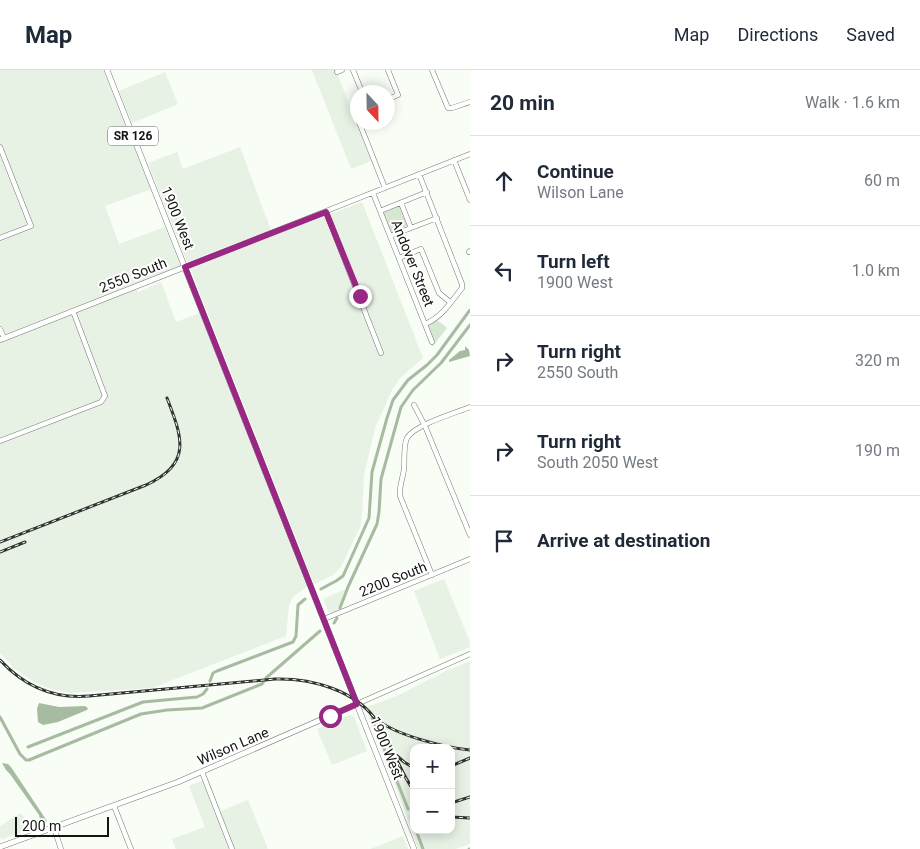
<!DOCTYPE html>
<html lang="en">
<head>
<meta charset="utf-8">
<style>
	:root { --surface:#fff; --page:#f2f2f3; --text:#1f2937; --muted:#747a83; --line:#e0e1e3 }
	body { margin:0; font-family:Roboto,sans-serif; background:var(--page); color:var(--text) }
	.controls { position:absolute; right:15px; bottom:15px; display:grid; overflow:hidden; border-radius:10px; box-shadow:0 2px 12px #0003 }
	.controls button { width:45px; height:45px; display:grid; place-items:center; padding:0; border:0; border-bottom:1px solid var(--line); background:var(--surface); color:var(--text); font:25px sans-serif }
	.compass { position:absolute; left:350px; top:15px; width:45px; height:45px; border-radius:50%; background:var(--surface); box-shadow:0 2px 12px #0003; rotate:158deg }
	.scale { position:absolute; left:15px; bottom:12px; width:94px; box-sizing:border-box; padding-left:5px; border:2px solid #141513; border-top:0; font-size:14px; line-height:18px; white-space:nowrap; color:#141513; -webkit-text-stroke:4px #fff; paint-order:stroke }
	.stop { position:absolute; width:15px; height:15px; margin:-11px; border:4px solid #992784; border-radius:50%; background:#fff }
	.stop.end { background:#992784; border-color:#fff; box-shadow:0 1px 5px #0008 }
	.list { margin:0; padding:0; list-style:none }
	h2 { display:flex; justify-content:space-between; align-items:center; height:65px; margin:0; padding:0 20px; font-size:21px }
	h2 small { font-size:16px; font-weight:400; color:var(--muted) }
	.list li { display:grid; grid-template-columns:32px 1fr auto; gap:15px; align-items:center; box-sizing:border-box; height:90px; padding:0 20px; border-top:1px solid var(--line) }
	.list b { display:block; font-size:19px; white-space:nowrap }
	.list p { margin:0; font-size:16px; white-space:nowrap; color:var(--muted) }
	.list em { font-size:16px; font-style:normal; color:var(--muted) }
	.icon { flex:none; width:28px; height:28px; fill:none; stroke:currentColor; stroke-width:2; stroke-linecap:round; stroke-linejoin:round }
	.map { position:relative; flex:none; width:470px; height:779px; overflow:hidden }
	header { display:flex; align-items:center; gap:30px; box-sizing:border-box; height:70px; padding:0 25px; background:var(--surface); border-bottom:1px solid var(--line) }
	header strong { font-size:24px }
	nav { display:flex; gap:28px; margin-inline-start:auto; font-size:18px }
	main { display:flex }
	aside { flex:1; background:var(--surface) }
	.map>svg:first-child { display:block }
	.built { fill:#e7f1e4; fill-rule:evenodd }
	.green { fill:#d7e8d2 }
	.water { fill:#a7bba1 }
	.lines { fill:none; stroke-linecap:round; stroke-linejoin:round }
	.canal { stroke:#a7bba1; stroke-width:3 }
	.minor-casing { stroke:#767a74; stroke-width:5.5 }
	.major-casing { stroke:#767a74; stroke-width:6 }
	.minor { stroke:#fff; stroke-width:4.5 }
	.major { stroke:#fff; stroke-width:5 }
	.rail-casing { stroke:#323431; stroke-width:3 }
	.rail { stroke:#fff; stroke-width:1; stroke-dasharray:4; stroke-linecap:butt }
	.route { stroke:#992784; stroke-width:6 }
	.labels { text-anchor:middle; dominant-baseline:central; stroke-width:4; stroke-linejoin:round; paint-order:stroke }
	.shield { fill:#fff; stroke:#5a5b5a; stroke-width:1 }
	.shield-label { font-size:12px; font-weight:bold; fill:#141513 }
	.street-label { font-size:14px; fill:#141513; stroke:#fff }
</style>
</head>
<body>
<header>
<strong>Map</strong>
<nav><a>Map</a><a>Directions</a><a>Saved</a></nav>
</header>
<main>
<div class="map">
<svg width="470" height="779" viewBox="0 0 470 779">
	<rect width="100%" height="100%" fill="#f8fdf6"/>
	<path class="built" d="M0,0h104l48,119 -47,17 14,38 46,-17 16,39 -45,18 2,8 23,-10 15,40 24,-9 108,273 -14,10 -5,9 -3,31 -134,52 -82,5 -19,-4 -17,-7 -19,-13 -15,-16z
		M312,0h24l35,91 -20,8z
		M165,2l13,32 -46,19 -13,-32z
		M240,77l31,83 -84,32 -39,-99 29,-11 6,17z
		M362,132l61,156 -22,19 -8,11 -18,40 -11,47 -2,39 -2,13 -19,40 -8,8 -19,9 -124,-316z
		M444,509l26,63v5l-30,12 -26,-68z
		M346,519l-8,22 -9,2 -6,-14z
		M470,591v183l-15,5h-37l-51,-142 30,-11 49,-25zM414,678h37v82h-37z
		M349,645l5,2 13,34 -35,14 -15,-36z
		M208,708l13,33 27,-11 20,49h-92l-4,-10 33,-12 -16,-41z
		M21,743l11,15 -29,11 -3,-1v-12z
		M403,766l5,13h-38z"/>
	<path class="green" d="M401,135l9,22 -18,8 -10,-23z
		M437,250l10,8 -15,19 -1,-3 3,-1 -5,-14v-5z"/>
	<path class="water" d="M465,276l4,4 1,6 -21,6v-2l11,-9 5,-1z
		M39,633l20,4 26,-1 3,2 -1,2 -29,12 -15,3 -5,-3 -1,-13z
		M2,693l6,1 3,3 36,54 -1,2h-5l-2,-8 -29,-41 -4,-4z"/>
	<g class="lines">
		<path class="canal" d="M321,519l15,-8 7,-5 26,-58 3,-46 15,-54 6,-18 15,-20 19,-15 10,-10 33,-45
			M340,538l8,-21 29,-63 2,-12 2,-33 20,-72 12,-17 28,-27 29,-38
			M334,553l3,-5
			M210,611l3,-8 4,-2 76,-29 3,-6 2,-31 7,-6
			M0,647l20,37 6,6h3l112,-46 26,-4 35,-2 60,-24 4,-6 54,-47
			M372,648l36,91
			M28,677l115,-45 54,-5 6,-3 4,-5
			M411,748l3,7
			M416,760l7,19
			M469,779h1"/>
		<defs>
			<path id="minor" d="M353,0l9,22
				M432,0l16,38h4l18,-6
				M337,2l5,-2
				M388,29l10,-4 -10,-25
				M358,42v7
				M359,52l26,66
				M0,77l31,79 -31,12
				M454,90l16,40
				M419,104l43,110v4c-11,14 -20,29 -37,36
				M373,123l59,149
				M401,133l10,25
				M380,141l47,-19
				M326,142l55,141
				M390,166l47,-18
				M469,182l1,-1
				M399,188l22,-9 18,44 11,9
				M185,197l285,-113
				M0,259l4,9
				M414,335l11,21 45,109
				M0,371l101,-39 4,-6 -32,-85
				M432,505l-32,-79c-1,-10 3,-18 4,-27 1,-9 -1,-23 3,-31 7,-13 48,-25 63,-31
				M324,549l146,-60
				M357,634l113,-50
				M202,702l30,77
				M114,736l17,43
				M54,758l7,21"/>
			<path id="major" d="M107,0l307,779
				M0,270l185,-73
				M0,777l178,-65 179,-78"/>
		</defs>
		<use href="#minor" class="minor-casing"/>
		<use href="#major" class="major-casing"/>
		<use href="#minor" class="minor"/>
		<use href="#major" class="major"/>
		<defs>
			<path id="rail" d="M0,472l146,-57c47,-21 36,-48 21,-87
				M0,482l25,-10
				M0,590c24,26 54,39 89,36l186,-17c36,-1 82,11 103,44 14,22 21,47 36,68
				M378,650c17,15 69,28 92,30
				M396,685l8,7 10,6
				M451,696l19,-8
				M451,733l19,-6
				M451,747l19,1"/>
		</defs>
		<use href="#rail" class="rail-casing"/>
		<use href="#rail" class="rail"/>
	</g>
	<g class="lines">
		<path class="route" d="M330,646l27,-12 -172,-437 141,-55 34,84"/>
	</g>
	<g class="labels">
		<rect class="shield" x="108" y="56.5" width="50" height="19" rx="4"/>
		<g class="shield-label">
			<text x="133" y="66">SR 126</text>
		</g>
		<g class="street-label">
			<text transform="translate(178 148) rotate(68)">1900 West</text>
			<text transform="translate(413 193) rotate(68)">Andover Street</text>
			<text transform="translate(133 205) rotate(-22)">2550 South</text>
			<text transform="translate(393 509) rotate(-22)">2200 South</text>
			<text transform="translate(233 676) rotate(-23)">Wilson Lane</text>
			<text transform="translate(387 678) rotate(68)">1900 West</text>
		</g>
	</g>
</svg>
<div class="controls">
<button>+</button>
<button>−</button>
</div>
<svg class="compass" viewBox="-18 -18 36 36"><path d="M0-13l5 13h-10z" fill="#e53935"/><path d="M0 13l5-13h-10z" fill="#747a83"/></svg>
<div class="scale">200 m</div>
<div class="stop" style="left:330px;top:646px"></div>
<div class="stop end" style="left:360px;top:226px"></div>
</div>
<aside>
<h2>20 min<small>Walk · 1.6 km</small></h2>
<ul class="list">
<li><svg class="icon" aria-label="ahead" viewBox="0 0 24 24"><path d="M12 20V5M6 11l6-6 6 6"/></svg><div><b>Continue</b><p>Wilson Lane</p></div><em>60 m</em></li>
<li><svg class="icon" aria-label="left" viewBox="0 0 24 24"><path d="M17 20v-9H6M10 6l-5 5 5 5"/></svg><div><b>Turn left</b><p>1900 West</p></div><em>1.0 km</em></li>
<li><svg class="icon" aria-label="right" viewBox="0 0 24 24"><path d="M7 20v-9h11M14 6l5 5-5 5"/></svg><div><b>Turn right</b><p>2550 South</p></div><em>320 m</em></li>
<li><svg class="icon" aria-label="right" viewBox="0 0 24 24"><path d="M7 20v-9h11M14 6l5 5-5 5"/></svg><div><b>Turn right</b><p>South 2050 West</p></div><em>190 m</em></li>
<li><svg class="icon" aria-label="arrive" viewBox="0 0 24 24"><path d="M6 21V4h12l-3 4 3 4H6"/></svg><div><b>Arrive at destination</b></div></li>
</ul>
</aside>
</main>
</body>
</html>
